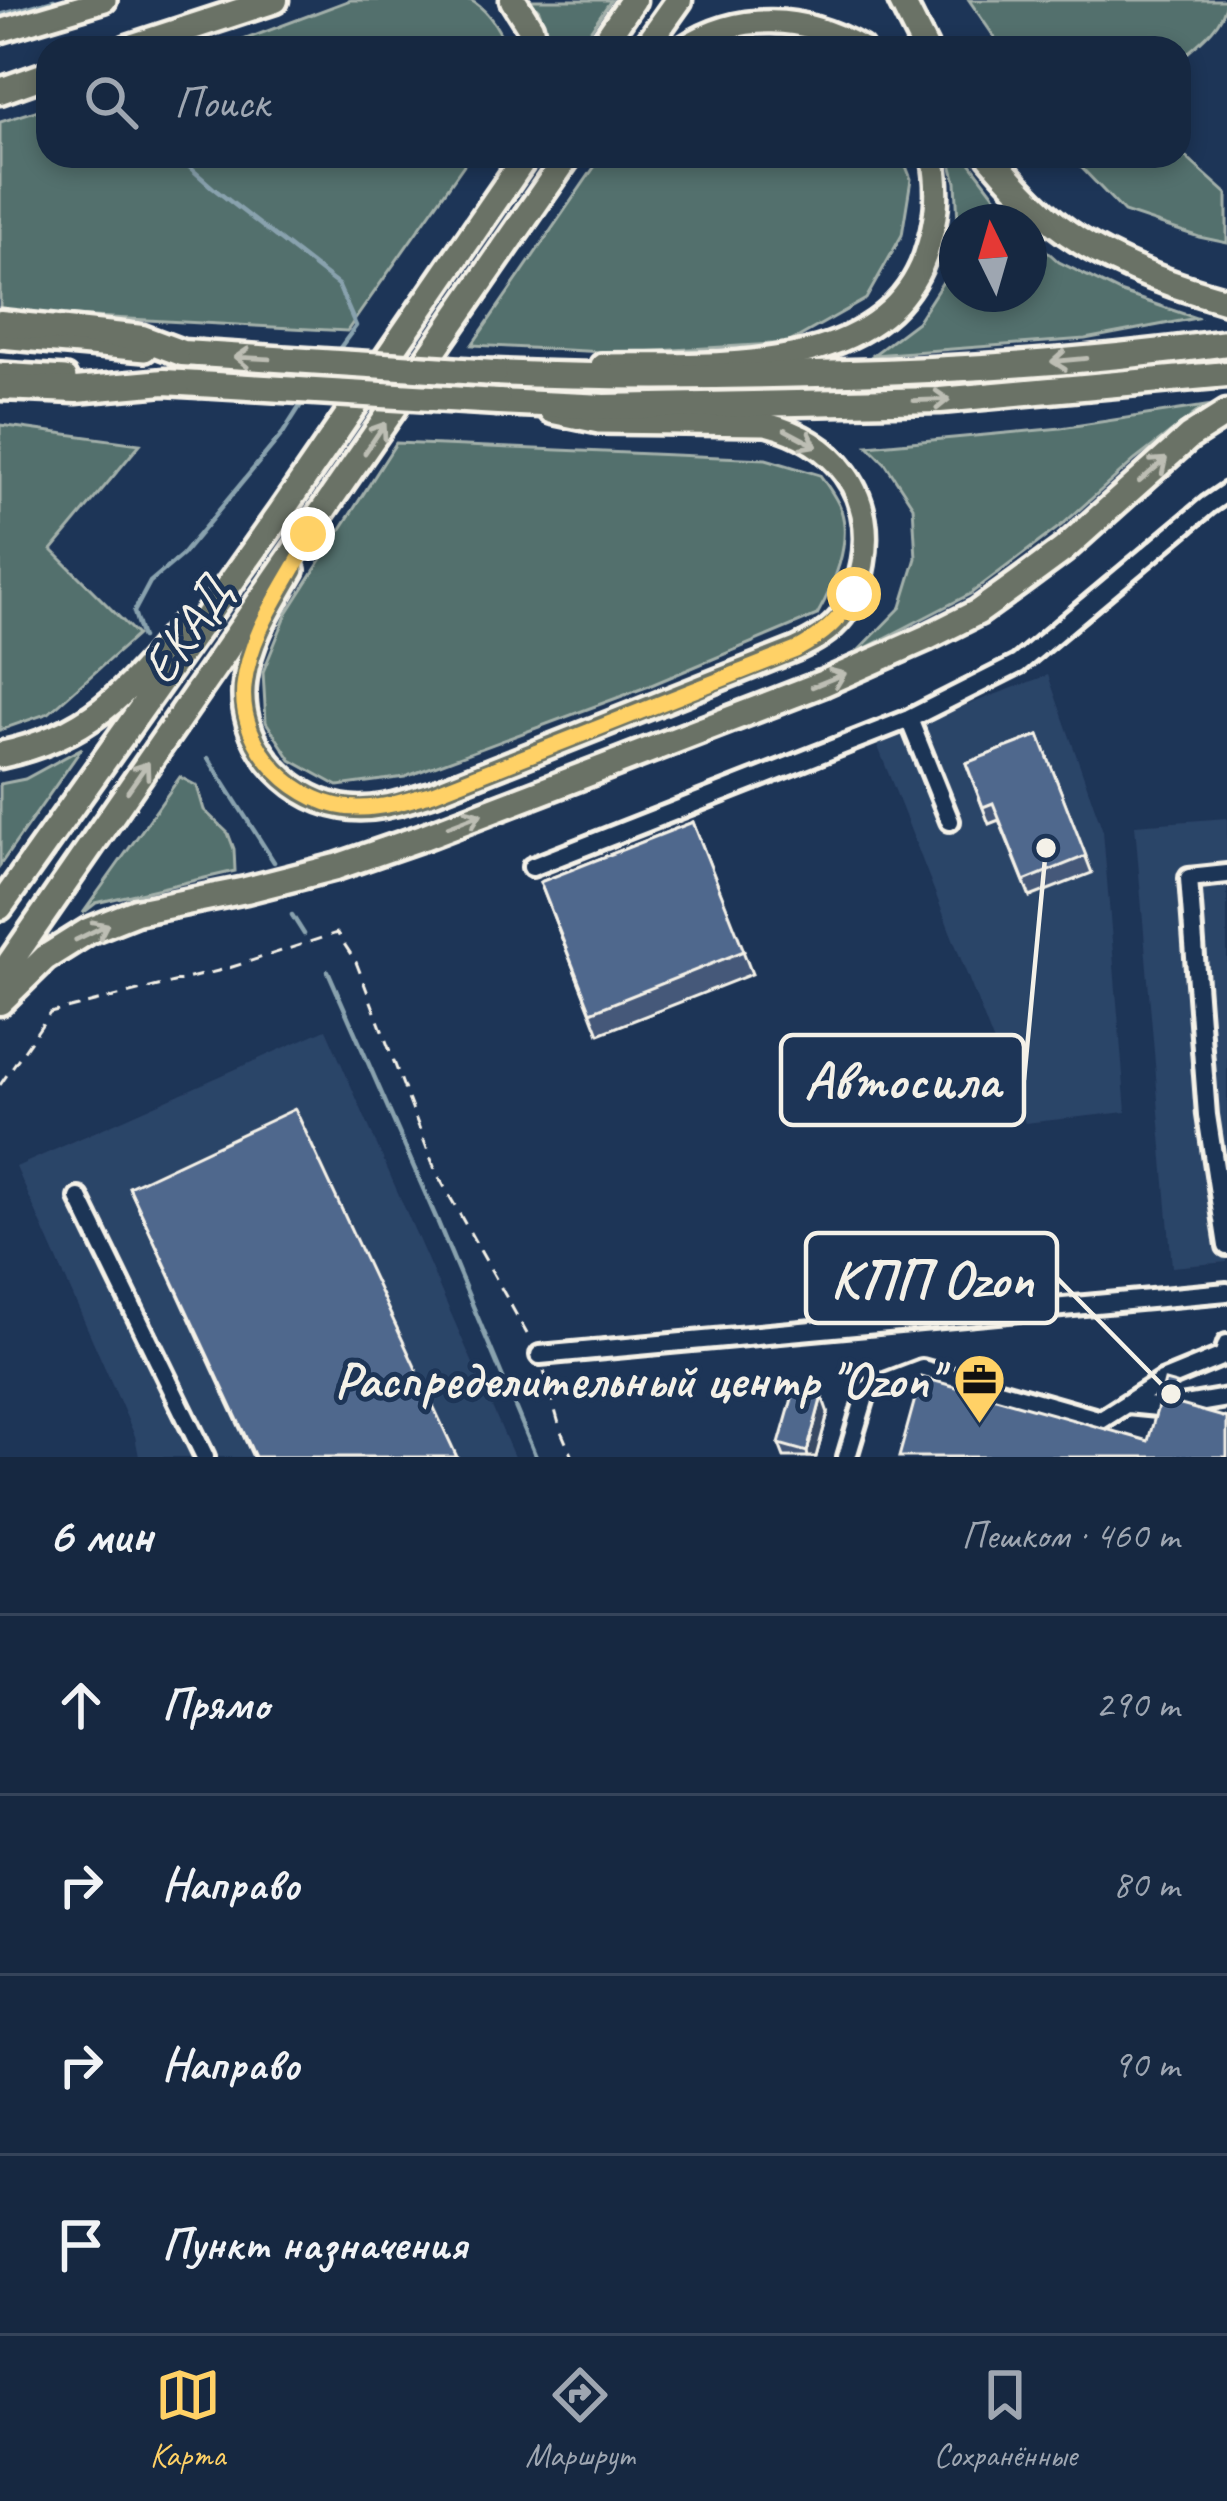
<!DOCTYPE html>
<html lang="ru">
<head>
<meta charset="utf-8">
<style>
	:root { --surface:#162841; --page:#23344c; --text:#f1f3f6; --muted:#9ea6b1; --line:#35445a; --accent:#ffd166 }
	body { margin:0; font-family:Caveat,sans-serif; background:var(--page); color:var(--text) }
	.compass { position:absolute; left:939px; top:204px; width:108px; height:108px; border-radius:50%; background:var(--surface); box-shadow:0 6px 18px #0003; rotate:355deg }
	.stop { position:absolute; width:36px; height:36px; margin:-27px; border:9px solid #ffd166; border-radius:50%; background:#fff }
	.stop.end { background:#ffd166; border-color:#fff; box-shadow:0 3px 12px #0008 }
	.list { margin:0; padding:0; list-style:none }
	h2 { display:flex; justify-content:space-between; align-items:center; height:156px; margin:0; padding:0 48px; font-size:51px }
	h2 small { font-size:39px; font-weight:400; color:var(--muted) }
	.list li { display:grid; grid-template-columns:78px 1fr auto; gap:36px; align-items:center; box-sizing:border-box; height:180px; padding:0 48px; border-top:3px solid var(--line) }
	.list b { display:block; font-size:45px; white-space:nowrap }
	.list em { font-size:39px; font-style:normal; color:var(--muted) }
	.icon { flex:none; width:66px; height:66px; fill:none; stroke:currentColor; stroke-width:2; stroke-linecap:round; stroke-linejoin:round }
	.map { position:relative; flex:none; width:1227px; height:1457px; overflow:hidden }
	.search { position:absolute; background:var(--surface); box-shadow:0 6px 18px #0003; left:36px; right:36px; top:36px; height:132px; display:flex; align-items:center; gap:30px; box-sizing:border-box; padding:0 42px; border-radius:36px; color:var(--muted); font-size:45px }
	.sheet { height:876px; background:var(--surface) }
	nav { display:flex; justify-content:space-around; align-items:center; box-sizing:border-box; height:168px; border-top:3px solid var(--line); background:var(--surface); font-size:33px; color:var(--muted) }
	nav a { display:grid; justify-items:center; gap:6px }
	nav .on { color:var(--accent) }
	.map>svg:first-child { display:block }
	.built { fill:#2c4467 }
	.green { fill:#526f6d; stroke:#a3b0aa; stroke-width:3 }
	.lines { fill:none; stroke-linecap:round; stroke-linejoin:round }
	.stream { stroke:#89a2ae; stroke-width:4.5 }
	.minor-casing { stroke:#f4f1e8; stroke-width:26 }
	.major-casing { stroke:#f4f1e8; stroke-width:30 }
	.highway-casing { stroke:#f4f1e8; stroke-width:33 }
	.path { stroke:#f4f1e8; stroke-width:3; stroke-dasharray:12 9; stroke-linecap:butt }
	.minor { stroke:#1d3557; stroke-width:16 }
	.major { stroke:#6a7266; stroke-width:21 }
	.highway { stroke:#6a7266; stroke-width:24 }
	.highway-bridge-casing { stroke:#f4f1e8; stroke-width:33; stroke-linecap:butt }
	.highway-bridge { stroke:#6a7266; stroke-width:24 }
	.wall { fill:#455979; stroke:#f4f1e8; stroke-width:3 }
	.shaded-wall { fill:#384863; stroke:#f4f1e8; stroke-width:3 }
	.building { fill:#50678d; stroke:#f4f1e8; stroke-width:3 }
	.oneway { stroke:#bdbeb4 }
	.route { stroke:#ffd166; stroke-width:15 }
	.labels { text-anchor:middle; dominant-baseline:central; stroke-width:10; stroke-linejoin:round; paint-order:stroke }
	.street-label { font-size:51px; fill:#f4f1e8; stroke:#1d3557 }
	.poi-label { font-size:51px; font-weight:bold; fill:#f4f1e8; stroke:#1d3557; text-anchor:end }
	.leader { fill:none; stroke:#f4f1e8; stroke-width:4.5 }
	.callout-dot { fill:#f4f1e8; stroke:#1d3557; stroke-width:4.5 }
	.callout { fill:#1d3557; stroke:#f4f1e8; stroke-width:4.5 }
	.callout-label { font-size:54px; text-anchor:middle; font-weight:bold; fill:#f4f1e8 }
</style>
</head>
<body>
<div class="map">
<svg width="1227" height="1457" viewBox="0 0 1227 1457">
	<rect width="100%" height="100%" fill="#1d3557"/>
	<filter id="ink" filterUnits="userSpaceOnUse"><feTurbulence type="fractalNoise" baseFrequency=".00833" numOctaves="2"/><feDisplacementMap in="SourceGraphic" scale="24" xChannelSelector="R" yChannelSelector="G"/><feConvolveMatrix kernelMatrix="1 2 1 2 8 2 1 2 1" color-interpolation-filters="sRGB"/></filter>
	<g filter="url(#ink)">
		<path class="built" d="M1048,675l55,156 23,281 -101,11 -150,-384z
			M1227,818v444l-55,5 -37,-442z
			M326,1029l188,428h-375l-4,-21 -119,-269z"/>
		<path class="green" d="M350,0h120c18,9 29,29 37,48h-285z
			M529,0h82l-33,48h-26l-13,-38z
			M969,0h258c-3,25 -29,44 -48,60v-12h-177z
			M48,107v49h422l-123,175 -344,-19 -3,-2v-188z
			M1179,151l48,43v49l-28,-6 -75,-25 -43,-45 13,-11h85z
			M602,156h300l9,23 -9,56 -36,64 -78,44 -165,10 -151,-8z
			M949,156h16l50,66h-57l-2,-40z
			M1029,235l30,27 63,31 74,25 -111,21 -212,16 44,-33 27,-42 13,-38v52h72z
			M1205,406l-70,54 -72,64 -93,70 -114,59 45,-46 15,-49 -3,-52 -28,-43 -17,-17 193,-18z
			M0,425l140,19 -88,106 85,85 -88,78 -49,17z
			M396,443l370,16 54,16c7,10 17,23 21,35 11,33 -8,77 -24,105l-168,71 -244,91 -67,9 -47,-26 -25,-38 -3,-50 24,-59z
			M82,748l-82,117v-81l25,-5z
			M180,777l17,9 7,24 24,23 6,16 1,22 -139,32 -13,10z"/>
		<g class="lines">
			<path class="stream" d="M0,15l54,-15
				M177,156l36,32 125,97 18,41 -22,30
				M142,638l-8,-26 16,-30 32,-27 101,-122 21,-33
				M208,758l66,104
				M292,915l12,19
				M328,971l109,249 99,237"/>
			<defs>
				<path id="minor" d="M909,719l41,102
					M532,867l377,-148 109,-55 190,-159 19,-13
					M1227,874l-38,4 18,237 20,131
					M79,1198l126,259
					M540,1355l687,-63
					M1127,1404l41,4 59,-10
					M847,1457l20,-67 55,-21 179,51 61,-39 61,-25 4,-12"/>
				<path id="major" d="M0,31l105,-31
					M683,48c57,-37 120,-33 178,0
					M0,337l145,13
					M602,365c106,-2 279,14 323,-108 12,-35 15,-65 8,-101
					M0,374l65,4
					M293,570c-20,35 -43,69 -48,110 -9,59 40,117 97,127 30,6 62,-5 91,-14l363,-144c17,-8 34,-17 46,-33 11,-15 18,-35 21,-52 13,-72 -29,-123 -97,-140l-167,-2 -48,-10"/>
				<path id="highway" d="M513,0l17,27 5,21
					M901,0l24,48
					M128,48l147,-48
					M600,48l33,-48
					M645,48l34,-48
					M0,91l48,-17
					M990,156c21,25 41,47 66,68 46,37 114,61 171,77
					M0,323l142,15 40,15 17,1
					M494,373c107,5 215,4 322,1 137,-3 275,-12 411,-31
					M0,387l76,3 88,-8 35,2
					M498,402l107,5 335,-7 287,-26
					M0,755c90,-19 125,-61 181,-128
					M0,907l281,-395 245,-356
					M0,977l568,-821
					M0,1002l45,-44 43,-27 48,-19 110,-22 90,-23 87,-30 401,-154 102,-45 52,-26 39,-28 46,-34 126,-113 38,-24"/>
			</defs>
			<use href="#minor" class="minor-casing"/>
			<use href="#major" class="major-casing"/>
			<use href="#highway" class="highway-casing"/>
			<path class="path" d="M0,1085l50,-72 176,-44 111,-36 19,29 80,210 95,169
				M544,1371l17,60 11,26"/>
			<use href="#minor" class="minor"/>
			<use href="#major" class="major"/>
			<use href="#highway" class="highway"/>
			<defs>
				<path id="highway-bridge" d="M199,354l295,19
					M199,384l299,18"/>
			</defs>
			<use href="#highway-bridge" class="highway-bridge-casing"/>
			<use href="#highway-bridge" class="highway-bridge"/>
		</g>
		<path class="wall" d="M1039,735l53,138 -62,24 -31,-77 -10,4 -23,-61z
			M693,822l59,152 -153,60 -59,-152z
			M129,1187l328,270h-204z
			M828,1413l-12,44h-32l-5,-13z"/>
		<path class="shaded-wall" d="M822,1396l6,17 -12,44h-8l-1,-5z"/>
		<path class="building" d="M1039,735l47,121 -62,25 -31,-78 -10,4 -17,-44z
			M693,822l51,129 -153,61 -51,-130z
			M295,1109l162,348h-202l-126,-270z
			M921,1377l227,64 12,-42 67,19v39h-328z
			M1165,1381l11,3 -4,12 -10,-3z
			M795,1388l27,8 -15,56 -28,-8z"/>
		<defs><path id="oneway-shaft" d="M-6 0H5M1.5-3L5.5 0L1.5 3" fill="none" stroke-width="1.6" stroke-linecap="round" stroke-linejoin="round" transform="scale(3)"/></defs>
		<g class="oneway">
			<use href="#oneway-shaft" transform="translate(252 358) rotate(-177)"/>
			<use href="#oneway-shaft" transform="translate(1069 360) rotate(175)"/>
			<use href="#oneway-shaft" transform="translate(932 400) rotate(-2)"/>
			<use href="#oneway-shaft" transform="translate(375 438) rotate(-56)"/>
			<use href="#oneway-shaft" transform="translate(801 438) rotate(28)"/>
			<use href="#oneway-shaft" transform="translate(1153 470) rotate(-41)"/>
			<use href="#oneway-shaft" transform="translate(829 680) rotate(-22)"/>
			<use href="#oneway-shaft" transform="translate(138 777) rotate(-55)"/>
			<use href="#oneway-shaft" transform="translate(465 820) rotate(-21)"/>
			<use href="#oneway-shaft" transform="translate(92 932) rotate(-26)"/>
		</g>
	</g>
	<g class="lines" filter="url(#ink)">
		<path class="route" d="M308,534l-4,16c-23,42 -55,86 -60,136 -6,62 54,123 116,122 25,0 49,-8 73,-15l363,-143c27,-15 44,-29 58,-56"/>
	</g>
	<defs>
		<symbol id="office-pin" viewBox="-11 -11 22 30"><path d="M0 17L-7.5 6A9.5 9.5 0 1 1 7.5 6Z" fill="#ffd166" stroke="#1d3557"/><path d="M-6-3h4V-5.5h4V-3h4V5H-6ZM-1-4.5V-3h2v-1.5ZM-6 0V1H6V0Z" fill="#111"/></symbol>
	</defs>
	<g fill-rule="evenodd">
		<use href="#office-pin" x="950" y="1350" width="59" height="81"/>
	</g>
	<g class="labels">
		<g class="street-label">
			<text transform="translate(186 630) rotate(-55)">ЕКАД</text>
		</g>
		<g class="poi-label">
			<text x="940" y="1380">Распределительный центр "Ozon"</text>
		</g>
	</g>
	<path class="leader" d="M1046 848L1024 1080M1171 1394L1057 1278"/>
	<g class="callout-dot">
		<circle cx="1046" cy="848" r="12"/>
		<circle cx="1171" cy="1394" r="12"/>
	</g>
	<g class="callout">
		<rect x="781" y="1035" width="243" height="90" rx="12"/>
		<rect x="806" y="1233" width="251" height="90" rx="12"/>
	</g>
	<g class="callout-label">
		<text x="902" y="1098">Автосила</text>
		<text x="932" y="1297">КПП Ozon</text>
	</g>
</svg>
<svg class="compass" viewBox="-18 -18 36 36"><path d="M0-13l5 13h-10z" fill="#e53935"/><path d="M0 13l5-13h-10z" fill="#9ea6b1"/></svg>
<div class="stop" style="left:854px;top:594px"></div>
<div class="stop end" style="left:308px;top:534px"></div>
<div class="search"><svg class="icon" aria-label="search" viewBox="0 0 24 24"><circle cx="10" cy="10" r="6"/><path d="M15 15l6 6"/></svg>Поиск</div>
</div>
<section class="sheet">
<h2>6 мин<small>Пешком · 460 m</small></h2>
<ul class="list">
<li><svg class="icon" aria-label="ahead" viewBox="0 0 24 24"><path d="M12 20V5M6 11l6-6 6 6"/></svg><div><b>Прямо</b></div><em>290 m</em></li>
<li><svg class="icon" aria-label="right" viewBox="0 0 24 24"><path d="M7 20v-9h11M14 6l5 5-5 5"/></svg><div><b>Направо</b></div><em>80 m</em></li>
<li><svg class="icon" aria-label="right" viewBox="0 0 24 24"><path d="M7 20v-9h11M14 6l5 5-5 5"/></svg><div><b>Направо</b></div><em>90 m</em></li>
<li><svg class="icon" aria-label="arrive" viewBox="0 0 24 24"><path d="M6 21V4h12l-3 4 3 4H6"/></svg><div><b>Пункт назначения</b></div></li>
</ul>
</section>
<nav>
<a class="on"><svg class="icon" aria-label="map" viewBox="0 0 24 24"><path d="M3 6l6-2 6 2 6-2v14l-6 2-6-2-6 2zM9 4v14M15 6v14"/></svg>Карта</a>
<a><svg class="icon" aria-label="directions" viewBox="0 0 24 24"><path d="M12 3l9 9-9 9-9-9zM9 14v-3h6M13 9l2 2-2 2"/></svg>Маршрут</a>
<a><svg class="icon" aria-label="saved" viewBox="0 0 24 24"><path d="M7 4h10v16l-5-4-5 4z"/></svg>Сохранённые</a>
</nav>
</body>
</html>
